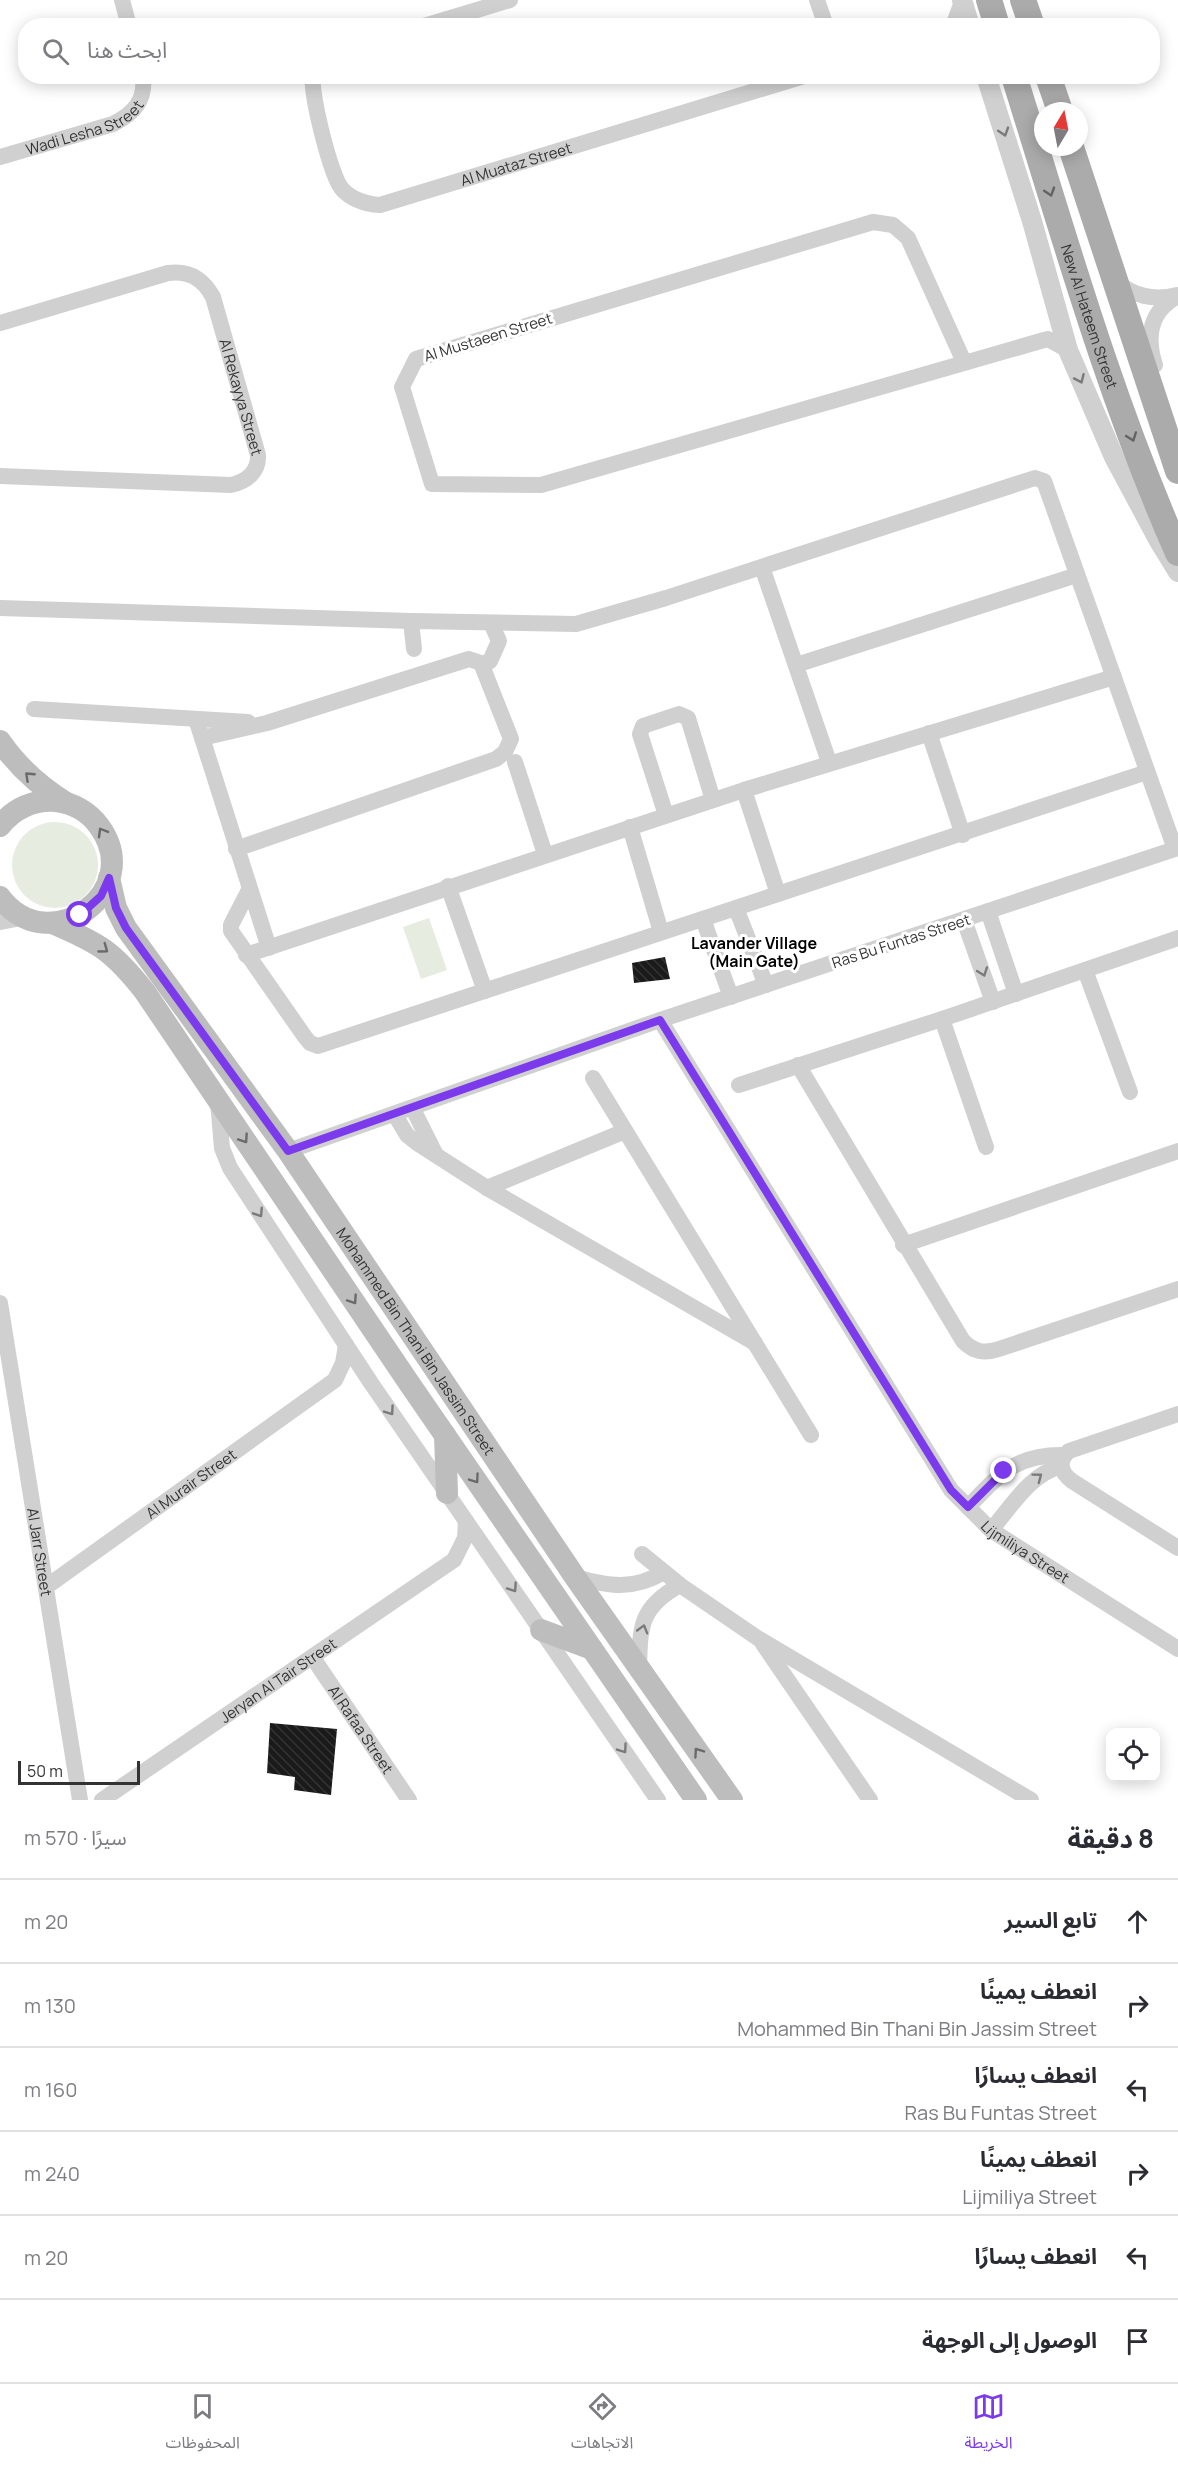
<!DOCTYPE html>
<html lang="ar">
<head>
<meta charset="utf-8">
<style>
	:root { --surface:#fff; --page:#f2f2f3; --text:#2b2b33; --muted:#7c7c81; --line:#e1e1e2; --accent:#7c3aed }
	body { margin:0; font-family:Manrope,"Noto Sans Arabic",sans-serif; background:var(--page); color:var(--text); direction:rtl }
	.controls { position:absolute; right:18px; bottom:18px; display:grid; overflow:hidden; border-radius:12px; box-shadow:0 3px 15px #0003 }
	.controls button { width:54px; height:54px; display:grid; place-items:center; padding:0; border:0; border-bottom:2px solid var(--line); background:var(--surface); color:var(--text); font:30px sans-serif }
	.compass { position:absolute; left:1034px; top:102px; width:54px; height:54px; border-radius:50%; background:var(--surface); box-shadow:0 3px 15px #0003; rotate:10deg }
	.scale { position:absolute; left:18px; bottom:15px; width:122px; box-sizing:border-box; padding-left:6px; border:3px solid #333; border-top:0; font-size:16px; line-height:21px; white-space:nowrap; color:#333; -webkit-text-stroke:4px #fff; paint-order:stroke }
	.stop { position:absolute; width:18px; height:18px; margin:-14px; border:4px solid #7c3aed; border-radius:50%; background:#fff }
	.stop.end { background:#7c3aed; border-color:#fff; box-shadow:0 2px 6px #0008 }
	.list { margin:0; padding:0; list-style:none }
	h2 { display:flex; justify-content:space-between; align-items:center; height:78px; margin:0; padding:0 24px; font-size:26px }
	h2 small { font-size:20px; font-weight:400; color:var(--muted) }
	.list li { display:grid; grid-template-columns:39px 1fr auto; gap:18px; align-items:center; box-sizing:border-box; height:84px; padding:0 24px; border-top:2px solid var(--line) }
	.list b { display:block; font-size:22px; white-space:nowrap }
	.list p { margin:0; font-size:20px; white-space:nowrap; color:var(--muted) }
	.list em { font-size:20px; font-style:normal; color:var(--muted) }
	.icon { flex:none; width:33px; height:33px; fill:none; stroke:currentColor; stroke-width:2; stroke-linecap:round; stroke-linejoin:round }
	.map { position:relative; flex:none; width:1178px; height:1800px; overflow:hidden; direction:ltr }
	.search { position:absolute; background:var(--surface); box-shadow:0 3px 15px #0003; left:18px; right:18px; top:18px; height:66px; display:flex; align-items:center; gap:15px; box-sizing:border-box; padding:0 21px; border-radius:24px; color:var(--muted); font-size:22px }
	.sheet { height:582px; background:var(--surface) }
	nav { display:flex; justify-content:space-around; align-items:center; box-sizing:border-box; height:84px; border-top:2px solid var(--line); background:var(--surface); font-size:16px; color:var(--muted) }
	nav a { display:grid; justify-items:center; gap:3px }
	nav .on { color:var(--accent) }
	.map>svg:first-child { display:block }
	.green { fill:#e6ecdf }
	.building { fill:url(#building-back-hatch) }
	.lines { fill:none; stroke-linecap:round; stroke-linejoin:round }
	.minor { stroke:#d0d0d0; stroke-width:16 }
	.tertiary { stroke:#d0d0d0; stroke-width:20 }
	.secondary { stroke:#bdbdbd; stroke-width:22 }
	.primary { stroke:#ababab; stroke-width:26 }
	.oneway { stroke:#7a7a7a }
	.oneway2 { stroke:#636363 }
	.oneway3 { stroke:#6a6a6a }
	.route { stroke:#7c3aed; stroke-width:8 }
	.labels { text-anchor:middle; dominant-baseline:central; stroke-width:6; stroke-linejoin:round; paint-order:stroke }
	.street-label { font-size:15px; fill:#333; stroke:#fff }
	.neighbourhood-label { font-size:16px; font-weight:bold; fill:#000; stroke:#fff }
</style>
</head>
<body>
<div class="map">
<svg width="1178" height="1800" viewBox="0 0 1178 1800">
	<defs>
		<pattern id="building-back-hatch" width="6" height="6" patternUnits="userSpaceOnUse" patternTransform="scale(1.5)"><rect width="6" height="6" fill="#1a1a1a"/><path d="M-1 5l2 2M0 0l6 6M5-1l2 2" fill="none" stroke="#333"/></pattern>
	</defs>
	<rect width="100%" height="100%" fill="#fff"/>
	<path class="green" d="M12 865a43 43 0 1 1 86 0a43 43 0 1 1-86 0Z
		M429,918l18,52 -26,9 -18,-52z"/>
	<path class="building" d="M665,957l5,22 -36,4 -2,-20z
		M270,1723l67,6 -6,66 -37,-5 1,-13 -28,-4z"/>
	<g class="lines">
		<g class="minor">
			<path d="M122,0l7,26"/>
			<path d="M817,0l9,26"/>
			<path d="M424,26l86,-26"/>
			<path d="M953,26l9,-24"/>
			<path id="s1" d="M313,76c-3,17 18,101 29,113 10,11 23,15 38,16l424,-129"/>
			<path id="s2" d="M0,157l113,-33c20,-10 33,-23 30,-48"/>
			<path d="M1115,281c19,15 38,20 62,14"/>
			<path id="s3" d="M0,323l168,-50c21,-3 35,6 45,24l45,158c1,16 -11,27 -27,30l-231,-9"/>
			<path d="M964,362l-56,-124 -15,-13 -20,-3 -457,137 -14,28 30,97 109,1 503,-145 4,-1 20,11"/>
			<path d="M1155,365c-9,-28 -6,-54 23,-69"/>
			<path d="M762,567l67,195"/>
			<path d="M0,608l411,13 165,3 90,-26 369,-120 9,3 131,368 -515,171 -372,131"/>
			<path d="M411,621l3,28"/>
			<path d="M482,665l8,-4 9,-20 -8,-18"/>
			<path d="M796,665l281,-90"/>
			<path d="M34,709l214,13"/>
			<path d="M196,719l73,229"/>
			<path d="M929,733l34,102"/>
			<path d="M202,738l65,-15 202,-64 12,4 30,76 -6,13 -9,7 -260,90"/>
			<path d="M515,762l30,92"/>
			<path d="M744,790l34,104"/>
			<path d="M666,815l-26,-81 3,-8 36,-12 9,4 25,82"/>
			<path d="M630,827l31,105"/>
			<path d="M448,886l37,105"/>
			<path d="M249,890l-18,35v6l74,106 5,6 8,3 829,-274"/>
			<path d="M736,908l30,77"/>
			<path d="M988,911l28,83"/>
			<path d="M703,919l28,78"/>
			<path d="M964,920l29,82"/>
			<path d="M246,955l498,-165 370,-113"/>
			<path d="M1085,970l45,122"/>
			<path d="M942,1019l44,128"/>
			<path id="s4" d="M660,1020l291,470 40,40 187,119"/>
			<path d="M798,1065l165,276c11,11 21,13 36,8l179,-60"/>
			<path d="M593,1078l218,357"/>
			<path d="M739,1085l203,-66 236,-81"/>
			<path d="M218,1102l4,46 8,20 141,215 287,417"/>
			<path d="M413,1109l23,46"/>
			<path d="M395,1115l12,20 10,8 70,45 268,155"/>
			<path d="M487,1188l138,-57"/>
			<path d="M903,1245l275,-94"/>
			<path id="s5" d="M0,1303l80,497"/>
			<path d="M1178,1414l-109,37c-12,10 -8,22 3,30l106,67"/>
			<path d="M968,1507c32,-33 48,-53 96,-52"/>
			<path d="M991,1530c21,-24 38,-55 70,-64"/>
			<path d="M642,1554l38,31 79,54 272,161"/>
			<path d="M575,1577c33,9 58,14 89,-5"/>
			<path id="s6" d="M46,1587l289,-207 8,-17 3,-18"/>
			<path d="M763,1644l107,156"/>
			<path id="s7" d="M313,1658l96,142"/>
			<path d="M639,1669c1,-43 1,-62 41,-84"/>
			<path id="s8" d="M102,1800l352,-240 11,-22 1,-17"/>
		</g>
		<path class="tertiary" d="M962,0l8,26
			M986,76l46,145 36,129 46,107 45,84 19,31
			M0,920l21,-4"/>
		<g class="secondary">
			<path d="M0,741c18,26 39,45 65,61"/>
			<path d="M0,826c13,-17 34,-27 56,-25 17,2 33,11 43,25 48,65 -50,136 -99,71"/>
			<path id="s9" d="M109,878l7,30 10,20 162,223 287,426 157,223"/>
			<path d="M52,923c47,20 61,28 93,69l264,391 287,417"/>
			<path d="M445,1435l2,58"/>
			<path d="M541,1630l51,19"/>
		</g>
		<g class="primary">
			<path d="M989,0l8,26"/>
			<path d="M1023,0l9,26"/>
			<path id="s10" d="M1014,76c50,160 96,323 164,477"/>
			<path d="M1048,76l12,35"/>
			<path d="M1071,147l107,324"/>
		</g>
	</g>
	<defs><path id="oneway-chevron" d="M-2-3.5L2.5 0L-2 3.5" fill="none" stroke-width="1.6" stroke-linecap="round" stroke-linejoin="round" transform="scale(1.5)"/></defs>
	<g class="oneway">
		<use href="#oneway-chevron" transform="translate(1004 132) rotate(72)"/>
		<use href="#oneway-chevron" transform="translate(1080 379) rotate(66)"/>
		<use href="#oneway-chevron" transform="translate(983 972) rotate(70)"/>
		<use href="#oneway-chevron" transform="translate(259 1213) rotate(57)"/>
		<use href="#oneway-chevron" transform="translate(390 1411) rotate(55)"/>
		<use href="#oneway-chevron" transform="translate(1038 1477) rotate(-37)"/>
		<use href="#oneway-chevron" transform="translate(513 1588) rotate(56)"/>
		<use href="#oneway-chevron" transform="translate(643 1629) rotate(-74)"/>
		<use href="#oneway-chevron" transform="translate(623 1749) rotate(55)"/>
	</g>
	<g class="oneway2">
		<use href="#oneway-chevron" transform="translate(1050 192) rotate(72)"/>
		<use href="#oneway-chevron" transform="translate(1132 437) rotate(70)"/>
	</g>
	<g class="oneway3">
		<use href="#oneway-chevron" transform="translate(29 776) rotate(-137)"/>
		<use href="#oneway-chevron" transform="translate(102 832) rotate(-120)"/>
		<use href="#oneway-chevron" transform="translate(104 949) rotate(36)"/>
		<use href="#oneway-chevron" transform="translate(244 1139) rotate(56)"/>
		<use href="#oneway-chevron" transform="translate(353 1300) rotate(56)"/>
		<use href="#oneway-chevron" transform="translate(475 1479) rotate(55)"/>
		<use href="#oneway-chevron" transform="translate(698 1752) rotate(-125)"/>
	</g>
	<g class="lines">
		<path class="route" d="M80,915l21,-19 8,-18 7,30 10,20 162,223 372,-131 291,470 17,17 36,-36"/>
	</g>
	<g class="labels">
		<g class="street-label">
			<text stroke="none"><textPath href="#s2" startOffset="90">Wadi Lesha Street</textPath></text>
			<text stroke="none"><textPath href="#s1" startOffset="302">Al Muataz Street</textPath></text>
			<text stroke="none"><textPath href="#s10" startOffset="252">New Al Hateem Street</textPath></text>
			<text transform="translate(488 337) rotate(-17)">Al Mustaeen Street</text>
			<text stroke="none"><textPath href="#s3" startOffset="334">Al Rekayya Street</textPath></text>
			<text transform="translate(901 941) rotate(-18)">Ras Bu Funtas Street</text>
			<text stroke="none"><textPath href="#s9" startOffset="558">Mohammed Bin Thani Bin Jassim Street</textPath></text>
			<text stroke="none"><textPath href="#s6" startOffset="178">Al Murair Street</textPath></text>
			<text stroke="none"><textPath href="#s4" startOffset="650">Lijmiliya Street</textPath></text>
			<text stroke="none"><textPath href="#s5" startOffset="252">Al Jarr Street</textPath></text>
			<text stroke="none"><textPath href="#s8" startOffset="213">Jeryan Al Tair Street</textPath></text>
			<text stroke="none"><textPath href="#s7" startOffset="86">Al Rafaa Street</textPath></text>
		</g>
		<g class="neighbourhood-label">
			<text x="754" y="943">Lavander Village<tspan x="754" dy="18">(Main Gate)</tspan></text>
		</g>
	</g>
</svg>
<div class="controls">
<button><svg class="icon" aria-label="locate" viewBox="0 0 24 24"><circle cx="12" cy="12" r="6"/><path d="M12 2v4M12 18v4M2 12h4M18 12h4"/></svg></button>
</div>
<svg class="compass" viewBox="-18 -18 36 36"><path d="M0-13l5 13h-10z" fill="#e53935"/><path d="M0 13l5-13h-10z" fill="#7c7c81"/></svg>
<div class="scale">50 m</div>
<div class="stop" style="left:80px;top:915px"></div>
<div class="stop end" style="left:1004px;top:1471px"></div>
<div class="search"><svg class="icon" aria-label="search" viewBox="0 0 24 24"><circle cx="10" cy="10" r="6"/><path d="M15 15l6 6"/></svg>ابحث هنا</div>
</div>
<section class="sheet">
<h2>8 دقيقة<small>سيرًا · 570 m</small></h2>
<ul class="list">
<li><svg class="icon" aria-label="ahead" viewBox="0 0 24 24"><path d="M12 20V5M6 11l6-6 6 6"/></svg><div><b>تابع السير</b></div><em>20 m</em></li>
<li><svg class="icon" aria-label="right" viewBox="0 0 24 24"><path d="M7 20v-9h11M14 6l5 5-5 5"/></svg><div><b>انعطف يمينًا</b><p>Mohammed Bin Thani Bin Jassim Street</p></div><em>130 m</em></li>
<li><svg class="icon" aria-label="left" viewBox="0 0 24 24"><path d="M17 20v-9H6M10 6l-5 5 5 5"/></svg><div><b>انعطف يسارًا</b><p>Ras Bu Funtas Street</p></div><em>160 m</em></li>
<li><svg class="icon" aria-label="right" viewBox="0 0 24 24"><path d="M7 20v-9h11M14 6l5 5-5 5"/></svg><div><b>انعطف يمينًا</b><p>Lijmiliya Street</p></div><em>240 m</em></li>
<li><svg class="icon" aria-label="left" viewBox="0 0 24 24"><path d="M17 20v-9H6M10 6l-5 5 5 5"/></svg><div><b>انعطف يسارًا</b></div><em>20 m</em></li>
<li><svg class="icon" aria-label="arrive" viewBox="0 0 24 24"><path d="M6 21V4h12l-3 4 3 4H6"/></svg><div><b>الوصول إلى الوجهة</b></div></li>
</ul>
</section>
<nav>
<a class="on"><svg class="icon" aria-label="map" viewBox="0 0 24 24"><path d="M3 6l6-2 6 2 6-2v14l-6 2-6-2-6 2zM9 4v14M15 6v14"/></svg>الخريطة</a>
<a><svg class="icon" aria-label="directions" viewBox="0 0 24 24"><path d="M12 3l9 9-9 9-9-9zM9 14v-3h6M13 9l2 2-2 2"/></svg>الاتجاهات</a>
<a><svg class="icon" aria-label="saved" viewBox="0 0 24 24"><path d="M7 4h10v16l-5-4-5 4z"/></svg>المحفوظات</a>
</nav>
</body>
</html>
